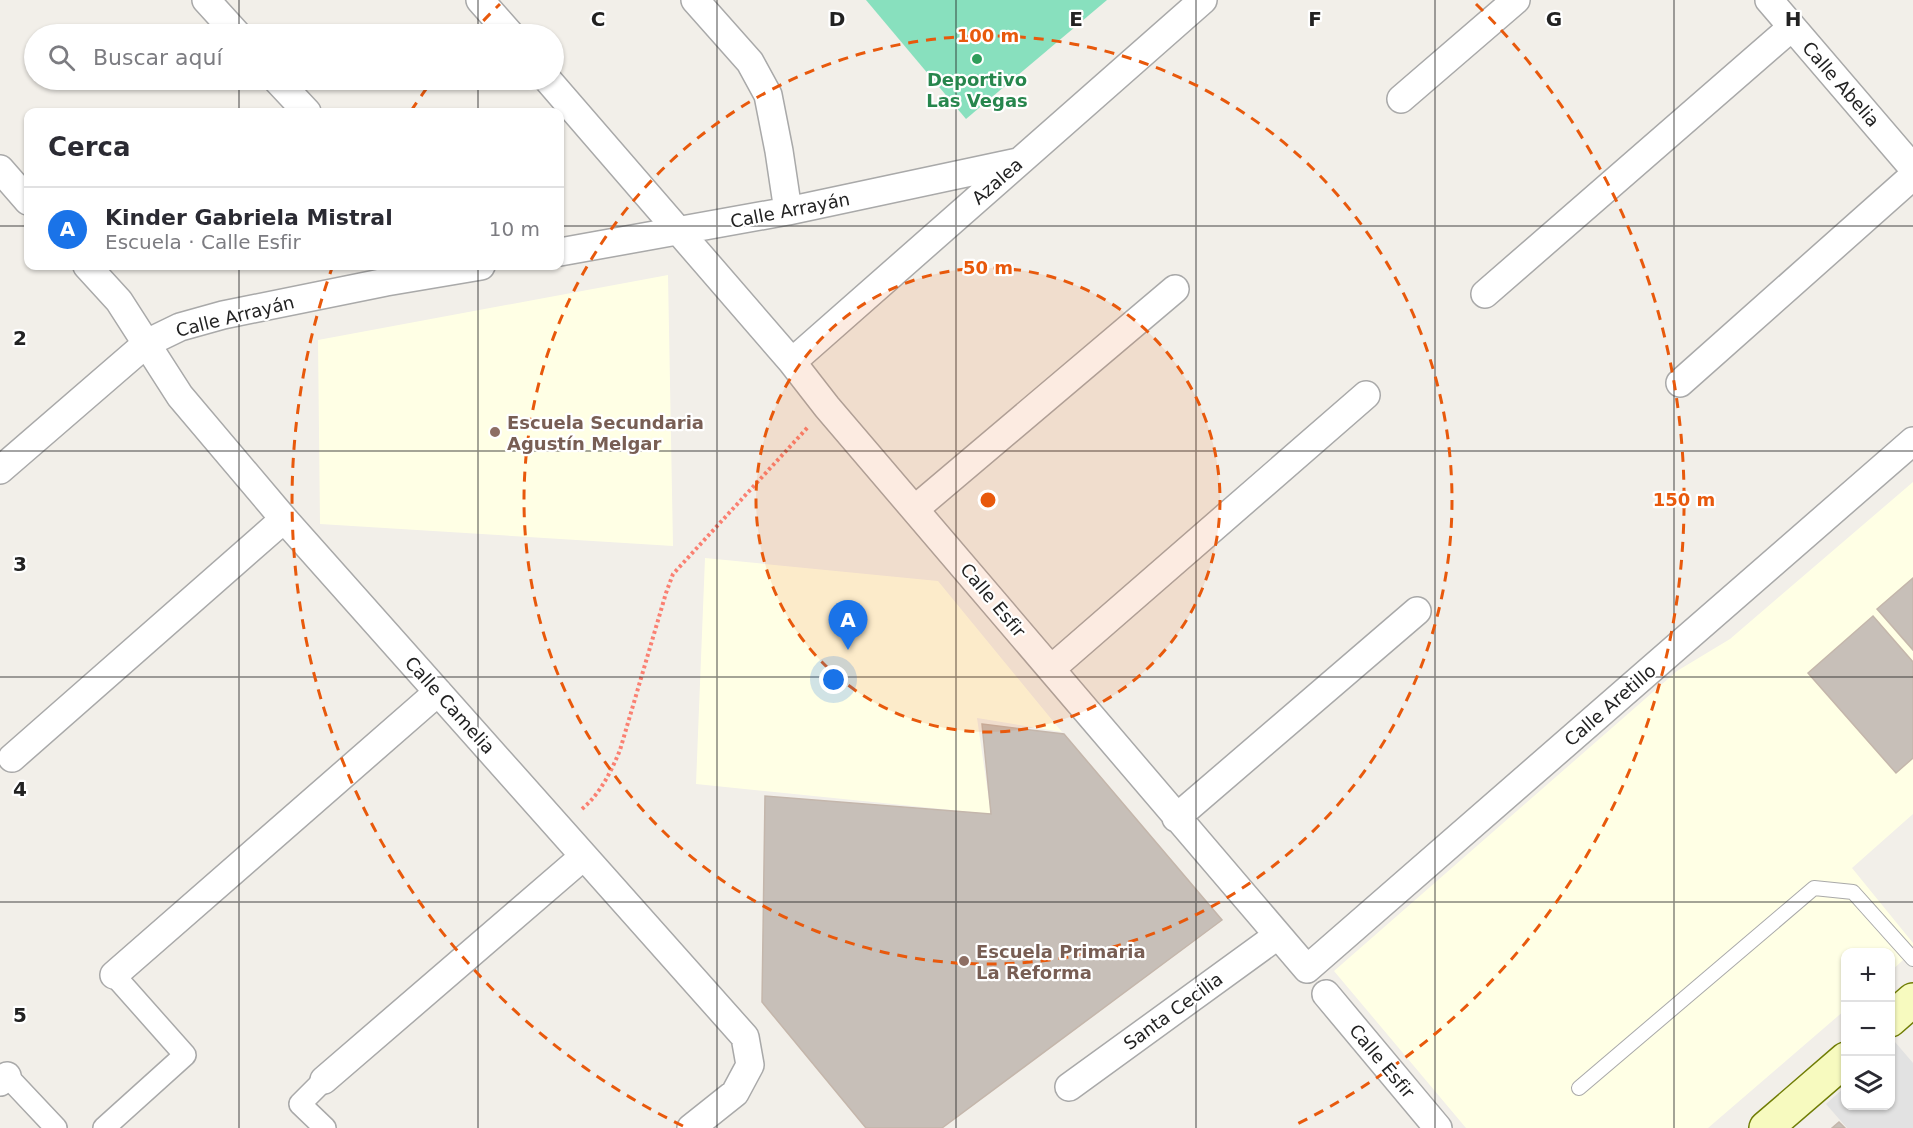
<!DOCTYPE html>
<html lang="es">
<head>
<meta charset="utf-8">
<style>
	:root { --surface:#fff; --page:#f2f2f3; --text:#2b2b33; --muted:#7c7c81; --line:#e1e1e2; --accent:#1a73e8 }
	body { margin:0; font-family:"DejaVu Sans",sans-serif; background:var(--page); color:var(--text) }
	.controls { position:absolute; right:18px; bottom:18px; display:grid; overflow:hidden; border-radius:12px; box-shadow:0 2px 4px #0004 }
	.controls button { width:54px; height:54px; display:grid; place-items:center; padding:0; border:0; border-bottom:2px solid var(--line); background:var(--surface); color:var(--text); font:30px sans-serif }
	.you { position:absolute; left:834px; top:680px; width:21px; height:21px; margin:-15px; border:4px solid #fff; border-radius:50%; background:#1a73e8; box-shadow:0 0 0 9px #1a73e833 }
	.badge { display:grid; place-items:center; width:39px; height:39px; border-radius:50%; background:var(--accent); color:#fff; font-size:20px; font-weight:700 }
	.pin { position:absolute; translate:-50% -50px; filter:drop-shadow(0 2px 3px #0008) }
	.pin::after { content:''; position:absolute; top:32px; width:21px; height:18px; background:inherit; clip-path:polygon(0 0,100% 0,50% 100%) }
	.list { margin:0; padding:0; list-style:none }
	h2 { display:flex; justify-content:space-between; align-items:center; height:78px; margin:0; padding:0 24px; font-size:26px }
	h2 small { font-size:20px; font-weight:400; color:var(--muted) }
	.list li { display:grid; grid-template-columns:39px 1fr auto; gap:18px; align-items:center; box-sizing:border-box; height:84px; padding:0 24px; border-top:2px solid var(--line) }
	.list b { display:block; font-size:22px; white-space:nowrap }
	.list p { margin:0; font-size:20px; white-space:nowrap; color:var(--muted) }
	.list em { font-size:20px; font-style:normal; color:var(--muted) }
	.icon { flex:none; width:33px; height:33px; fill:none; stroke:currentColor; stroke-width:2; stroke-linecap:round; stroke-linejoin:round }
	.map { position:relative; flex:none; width:1913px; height:1128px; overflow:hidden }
	.search { position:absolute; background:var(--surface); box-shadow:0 2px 4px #0004; left:24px; top:24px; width:540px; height:66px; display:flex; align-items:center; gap:15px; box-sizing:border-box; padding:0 21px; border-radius:33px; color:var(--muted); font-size:22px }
	.panel { position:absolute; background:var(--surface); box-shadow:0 2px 4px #0004; left:24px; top:108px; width:540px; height:162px; border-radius:12px }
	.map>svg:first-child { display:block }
	.education { fill:#ffffe5 }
	.pitch { fill:#88e0be }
	.parking { fill:#e2e2e2 }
	.building { fill:#c7bfb8; stroke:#c4b6ab; stroke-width:1.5 }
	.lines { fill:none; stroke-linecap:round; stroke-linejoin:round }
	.service-casing { stroke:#a9a9a9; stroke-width:16 }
	.pedestrian-casing { stroke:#a9a9a9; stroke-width:24 }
	.minor-casing { stroke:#a9a9a9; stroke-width:30 }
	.secondary-casing { stroke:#707d05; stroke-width:36 }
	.path { stroke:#fa8072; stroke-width:4; stroke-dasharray:3 3; stroke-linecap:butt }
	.service { stroke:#fff; stroke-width:14 }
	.pedestrian { stroke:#fff; stroke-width:21 }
	.minor { stroke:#fff; stroke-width:27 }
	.secondary { stroke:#f7fabf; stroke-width:33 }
	.grid { fill:none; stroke:#222; stroke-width:1.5; stroke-opacity:0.55 }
	.ring { fill:none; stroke:#e8590c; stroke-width:3; stroke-dasharray:10 8 }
	.leisure-dot { fill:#2e9e5b; stroke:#fff; stroke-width:2 }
	.education-dot { fill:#8d6e63; stroke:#fff; stroke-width:2 }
	.labels { text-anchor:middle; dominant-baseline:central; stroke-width:4.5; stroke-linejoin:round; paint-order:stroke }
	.leisure-label { font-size:18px; font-weight:bold; fill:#27864d; stroke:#fff }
	.street-label { font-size:18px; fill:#222; stroke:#fff }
	.education-label { font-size:18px; font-weight:bold; fill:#785e54; stroke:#fff; text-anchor:start }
	.grid-label { font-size:20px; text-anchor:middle; font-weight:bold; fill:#222; stroke:#fff; stroke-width:4.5; stroke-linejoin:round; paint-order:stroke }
	.centre { fill:#e8590c; stroke:#fff; stroke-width:3 }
	.ring-label { font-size:18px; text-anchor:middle; font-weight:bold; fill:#e8590c; stroke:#fff; stroke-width:4.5; stroke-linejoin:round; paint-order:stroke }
</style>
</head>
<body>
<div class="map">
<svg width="1913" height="1128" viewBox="0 0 1913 1128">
	<rect width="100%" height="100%" fill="#f2efe9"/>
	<path class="education" d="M668,275l5,271 -353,-22 -2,-184z
		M1913,482v332l-61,54 61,75v8l-22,20 -1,-19h-44l-1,58 -137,118h-242l-132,-157 343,-300 53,-32z
		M705,558l233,23 124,151 -85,-14 14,96 -295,-30z"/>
	<path class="pitch" d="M866,0h241l-141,119z"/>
	<path class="parking" d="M1895,1042l18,21v65h-66l-21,-24 19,-17 1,19h44l1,-59z"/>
	<path class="building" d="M1913,578v72l-36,-41z
		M1873,616l40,46v96l-17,15 -88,-100z
		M982,724l82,10 158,186 -280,208h-76l-104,-126 3,-206 226,18z
		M1839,1122l6,6h-13z"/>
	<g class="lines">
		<defs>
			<path id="service" d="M1579,1088l235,-200 39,4 60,67"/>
			<path id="pedestrian" d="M7,1076l49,52
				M324,1080l-24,24 25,24
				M104,1128l81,-73 -71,-80"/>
			<path id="minor" d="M206,0l31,34
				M480,0l30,34
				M695,0l55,62 18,33 11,56 9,60
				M1769,0l144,168
				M277,80l30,32
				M548,80l244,282 35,45 480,562 606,-528
				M1401,99l115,-99
				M0,169l28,32
				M560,252l228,-41 230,-49
				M87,266l32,35 61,95 104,123 461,518 5,28 -15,28 -44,35
				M1485,294l307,-267
				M792,362l411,-362
				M1680,383l233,-207
				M0,470l147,-127 33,-16 43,-12 163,-33 95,-16
				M915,509l260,-220
				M1051,669l315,-274
				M12,758l272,-239
				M1176,818l241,-207
				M114,975l324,-283
				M1326,994l112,134
				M324,1080l260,-224
				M0,1082l7,-6
				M1069,1087l208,-151"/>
			<path id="secondary" d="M1890,1020l23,-20
				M1766,1128l80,-69"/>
		</defs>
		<use href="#service" class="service-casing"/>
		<use href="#pedestrian" class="pedestrian-casing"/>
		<use href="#minor" class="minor-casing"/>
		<use href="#secondary" class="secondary-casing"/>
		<path class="path" d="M582,809c18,-15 29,-37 38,-59l46,-157 7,-19 135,-147"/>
		<use href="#service" class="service"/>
		<use href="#pedestrian" class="pedestrian"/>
		<use href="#minor" class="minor"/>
		<use href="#secondary" class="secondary"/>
	</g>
	<path class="grid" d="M239,0v34M478,0v34M717,0v1128M956,0v1128M1196,0v1128M1435,0v1128M1674,0v1128M239,80v32M478,80v32M0,226h28M560,226h1353M239,266v862M478,266v862M0,451h1913M0,677h1913M0,902h1913"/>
	<circle cx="988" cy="500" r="232" fill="#e8590c" fill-opacity=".12"/>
	<g class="ring">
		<circle cx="988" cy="500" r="232"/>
		<circle cx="988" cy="500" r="464"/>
		<path d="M683 1126A696 696 0 0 1 332 268M411 111A696 696 0 0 1 432 81M471 34A696 696 0 0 1 500 4M1476 4A696 696 0 0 1 1293 1126"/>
	</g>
	<circle class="leisure-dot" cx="977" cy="59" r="6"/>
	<g class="education-dot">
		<circle cx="495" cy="432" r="6"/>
		<circle cx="964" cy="961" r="6"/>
	</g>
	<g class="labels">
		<g class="leisure-label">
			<text x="977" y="79">Deportivo<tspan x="977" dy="21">Las Vegas</tspan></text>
		</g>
		<g class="street-label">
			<text transform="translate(1841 84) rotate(49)">Calle Abelia</text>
			<text transform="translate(997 181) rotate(-41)">Azalea</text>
			<text transform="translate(790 210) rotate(-11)">Calle Arrayán</text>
			<text transform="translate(235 316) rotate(-14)">Calle Arrayán</text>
			<text transform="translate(993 600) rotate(50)">Calle Esfir</text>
			<text transform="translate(450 705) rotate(48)">Calle Camelia</text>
			<text transform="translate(1610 705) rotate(-41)">Calle Aretillo</text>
			<text transform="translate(1173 1011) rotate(-36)">Santa Cecilia</text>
			<text transform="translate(1382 1061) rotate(50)">Calle Esfir</text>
		</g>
		<g class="education-label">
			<text x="507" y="422">Escuela Secundaria<tspan x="507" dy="21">Agustín Melgar</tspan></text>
			<text x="976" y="951">Escuela Primaria<tspan x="976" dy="21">La Reforma</tspan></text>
		</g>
	</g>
	<g class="grid-label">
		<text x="598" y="26">C</text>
		<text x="837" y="26">D</text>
		<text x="1076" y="26">E</text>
		<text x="1315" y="26">F</text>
		<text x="1554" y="26">G</text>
		<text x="1793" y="26">H</text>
		<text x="20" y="345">2</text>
		<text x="20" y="571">3</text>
		<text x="20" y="796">4</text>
		<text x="20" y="1022">5</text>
	</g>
	<circle cx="988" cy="500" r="9" class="centre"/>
	<g class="ring-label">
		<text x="988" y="42">100 m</text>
		<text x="988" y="274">50 m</text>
		<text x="1684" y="506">150 m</text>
	</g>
</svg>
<div class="controls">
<button>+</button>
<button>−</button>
<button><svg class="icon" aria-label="layers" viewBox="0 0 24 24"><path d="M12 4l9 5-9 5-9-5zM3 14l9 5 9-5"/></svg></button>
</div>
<div class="you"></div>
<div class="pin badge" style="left:848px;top:650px">A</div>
<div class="search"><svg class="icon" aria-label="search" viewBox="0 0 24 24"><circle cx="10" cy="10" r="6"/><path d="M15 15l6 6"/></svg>Buscar aquí</div>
<section class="panel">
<h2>Cerca<small></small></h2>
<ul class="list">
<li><span class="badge">A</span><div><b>Kinder Gabriela Mistral</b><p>Escuela · Calle Esfir</p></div><em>10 m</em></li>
</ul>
</section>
</div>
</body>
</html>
